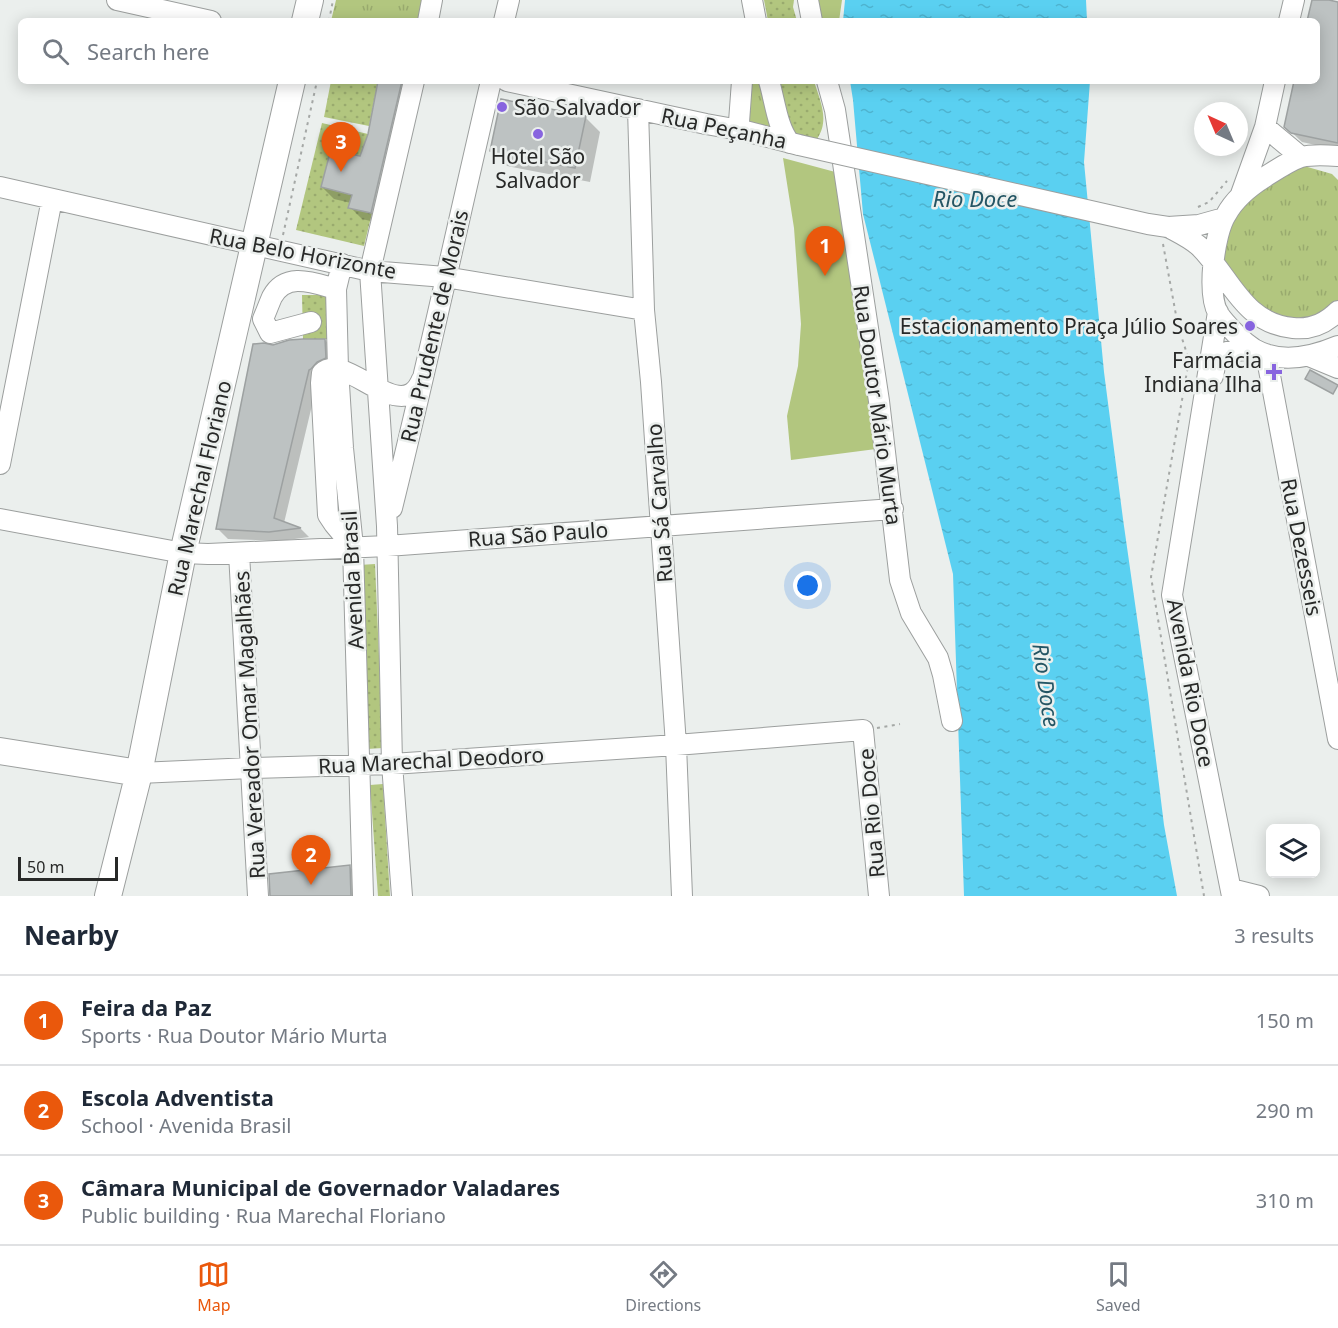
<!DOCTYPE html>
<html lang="en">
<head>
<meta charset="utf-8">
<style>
	:root { --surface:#fff; --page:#f2f2f3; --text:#1f2937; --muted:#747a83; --line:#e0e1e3; --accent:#ea580c }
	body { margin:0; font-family:"Noto Sans",sans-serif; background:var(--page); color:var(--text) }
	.controls { position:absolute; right:18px; bottom:18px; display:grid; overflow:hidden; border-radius:9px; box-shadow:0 3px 15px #0003 }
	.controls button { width:54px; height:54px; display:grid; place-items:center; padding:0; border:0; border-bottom:2px solid var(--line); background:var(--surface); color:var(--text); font:30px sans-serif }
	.compass { position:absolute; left:1194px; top:102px; width:54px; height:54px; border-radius:50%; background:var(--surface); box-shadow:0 3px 15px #0003; rotate:316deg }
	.scale { position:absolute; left:18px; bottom:15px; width:100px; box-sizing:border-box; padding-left:6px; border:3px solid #282928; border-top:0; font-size:16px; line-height:21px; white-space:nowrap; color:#282928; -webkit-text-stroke:4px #ebefed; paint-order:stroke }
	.you { position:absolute; left:808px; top:586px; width:21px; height:21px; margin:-15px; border:4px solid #fff; border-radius:50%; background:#1a73e8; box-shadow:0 0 0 9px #1a73e833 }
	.badge { display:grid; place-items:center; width:39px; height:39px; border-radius:50%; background:var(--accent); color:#fff; font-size:20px; font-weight:700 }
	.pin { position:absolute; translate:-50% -50px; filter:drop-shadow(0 2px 3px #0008) }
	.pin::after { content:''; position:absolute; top:32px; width:21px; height:18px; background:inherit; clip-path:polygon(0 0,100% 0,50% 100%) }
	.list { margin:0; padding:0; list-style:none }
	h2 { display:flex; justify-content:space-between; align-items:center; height:78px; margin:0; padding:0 24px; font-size:26px }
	h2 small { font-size:20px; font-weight:400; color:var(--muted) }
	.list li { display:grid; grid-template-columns:39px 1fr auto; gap:18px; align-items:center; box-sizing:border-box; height:90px; padding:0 24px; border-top:2px solid var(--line) }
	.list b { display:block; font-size:22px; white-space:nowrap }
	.list p { margin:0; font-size:20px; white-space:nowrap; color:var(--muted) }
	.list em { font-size:20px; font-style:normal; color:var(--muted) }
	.icon { flex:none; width:33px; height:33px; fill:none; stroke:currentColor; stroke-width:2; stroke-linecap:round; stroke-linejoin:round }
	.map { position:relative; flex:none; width:1338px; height:896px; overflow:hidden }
	.search { position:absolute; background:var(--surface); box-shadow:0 3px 15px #0003; left:18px; right:18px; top:18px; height:66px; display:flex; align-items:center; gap:15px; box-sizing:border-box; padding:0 21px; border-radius:9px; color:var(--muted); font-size:22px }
	.sheet { height:348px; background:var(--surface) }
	nav { display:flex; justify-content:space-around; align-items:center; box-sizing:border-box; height:84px; border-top:2px solid var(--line); background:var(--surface); font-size:16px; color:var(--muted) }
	nav a { display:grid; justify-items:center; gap:3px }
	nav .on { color:var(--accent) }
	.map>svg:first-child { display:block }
	.grass { fill:url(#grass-dots) }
	.park { fill:url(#park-tufts) }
	.garden { fill:#b2c67f }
	.water { fill:url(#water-ripples) }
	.shadow { fill:#0003 }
	.building { fill:#bdc2c2; stroke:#9da1a1; stroke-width:1.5 }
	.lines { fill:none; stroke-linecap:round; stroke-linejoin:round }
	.minor-casing { stroke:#9c9f9e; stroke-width:22 }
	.major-casing { stroke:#9c9f9e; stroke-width:28 }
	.path { stroke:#a5a8a6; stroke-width:2; stroke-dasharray:3 4.5; stroke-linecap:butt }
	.minor { stroke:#fff; stroke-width:20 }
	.major { stroke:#fff; stroke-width:26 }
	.minor-bridge-casing { stroke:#9c9f9e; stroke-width:22; stroke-linecap:butt }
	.minor-bridge { stroke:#fff; stroke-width:20 }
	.poi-dot { fill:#8764df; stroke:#ebefed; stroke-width:2 }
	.labels { text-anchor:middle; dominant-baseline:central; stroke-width:5; stroke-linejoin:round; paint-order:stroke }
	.poi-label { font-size:21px; fill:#282928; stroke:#ebefed; text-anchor:end }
	.street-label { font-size:21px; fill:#282928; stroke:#ebefed }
	.water-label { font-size:22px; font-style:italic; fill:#245564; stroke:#ebefed }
</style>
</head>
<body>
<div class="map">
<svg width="1338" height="896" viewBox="0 0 1338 896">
	<defs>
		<pattern id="grass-dots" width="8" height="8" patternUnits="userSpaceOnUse" patternTransform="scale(1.5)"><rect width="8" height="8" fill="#b2c67f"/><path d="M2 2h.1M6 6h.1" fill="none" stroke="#99aa6e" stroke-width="1.8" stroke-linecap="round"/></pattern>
		<pattern id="park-tufts" width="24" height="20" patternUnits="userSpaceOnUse" patternTransform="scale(1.5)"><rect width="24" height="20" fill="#b2c67f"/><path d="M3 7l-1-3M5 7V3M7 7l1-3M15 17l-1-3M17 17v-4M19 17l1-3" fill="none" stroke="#99aa6e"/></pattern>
		<pattern id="water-ripples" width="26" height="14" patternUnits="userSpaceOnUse" patternTransform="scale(1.5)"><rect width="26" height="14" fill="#5ad0f1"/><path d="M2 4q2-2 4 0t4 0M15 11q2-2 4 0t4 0" fill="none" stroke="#4eb3cf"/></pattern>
	</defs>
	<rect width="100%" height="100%" fill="#ebefed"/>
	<path class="grass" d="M764,0h30l-1,7 4,14h-29z
		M331,81h47l-9,45 -45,-9z
		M780,81h34c6,20 16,39 3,58l-23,-5 -9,-22z
		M322,123l46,11 -6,23 -31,-8 -10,38 31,8 -4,13 24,5 -8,33 -68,-16z
		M302,295h26v44h-25z
		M375,564l8,184 -16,1 -8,-184z
		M383,784l7,112h-12l-8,-111z"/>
	<path class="park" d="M336,0h95l-4,21h-96z
		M744,81h24l11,47 -34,2z
		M1304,166l28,8 6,6v123l-26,19h-32l-27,-16 -32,-36 13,-58 42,-35z"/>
	<path class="garden" d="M816,0h26l-3,21h-18z
		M783,158l56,15 37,276 -85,11 -4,-44 11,-50 3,-42 -7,-96z"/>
	<path class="water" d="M845,0h241l1,21h-244z
		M850,81h240l-6,81 20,210 19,147 25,176 16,130 13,71h-213l-11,-322 -90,-360 -10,-114z"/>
	<path class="shadow" d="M1313,0h8l17,4v146l-36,-8 -16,-15 10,-46h21v-60h-8z
		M380,81l21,1 12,12 -30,130 -21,-5 -12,-12 1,-4 -17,-4 -12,-12 38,-29 10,-24z
		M585,117l15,15 -10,50 -83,-16 -15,-15z
		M325,340l10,10 -17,30 -34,143 17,6 8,8 -29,4 -52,-2 -10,-10 55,-183z
		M350,867l9,10 1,19h-88z"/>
	<path class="building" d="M1312,0h17l9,2v141l-47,-10 -7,-6 10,-46h23v-60h-10z
		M378,81h24l-31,132 -23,-5 4,-13 -31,-8 10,-38 29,7 8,-22z
		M501,99l85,17 -11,52 -85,-17z
		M303,339h22l1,19 -9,4 -6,7 -2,1 -35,148 27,10 -32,4 -53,-3 37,-185 11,-1 9,2 16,-5z
		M1310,370l28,15 -5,9 -28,-15z
		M350,865l1,31h-81l-1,-22z"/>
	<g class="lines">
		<defs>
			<path id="minor" d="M117,0l94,21
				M752,0l4,21
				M808,0l4,21
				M428,21l4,-21
				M504,21l5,-21
				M1289,21l5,-21
				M507,81l199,43 39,7 54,14
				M769,81c6,20 8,46 21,62
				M827,81l8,29 44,291 21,179 11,33 27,45 5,17 9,46
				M638,109l6,201 7,72 25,363 6,151
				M739,122l3,-41
				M1265,127l36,30
				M1338,156c-12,-1 -25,-2 -37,1 -12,4 -25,13 -36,20 -16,10 -30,21 -39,38 -12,19 -19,78 -8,98 5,8 12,15 18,21 5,5 12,11 18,15 26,15 58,8 84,-3
				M0,187l370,84 75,6 199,33
				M1241,194l24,-67 10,-46
				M1168,227c11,6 22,11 31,19 32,31 43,77 94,82 18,2 33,-5 45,-17
				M1168,227l31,-2 25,-7
				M342,264l-6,25 2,80 5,79 10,99 10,349
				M1218,312l-46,283 60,301
				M311,322l-41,11 -7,-14c3,-7 6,-15 9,-22 14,-26 42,-14 64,-8
				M1266,354l72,385
				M1309,356l29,12
				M1213,376l3,-15 11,-9 27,-3
				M0,464l52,-265
				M392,508c35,-142 66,-285 99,-427
				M0,519l183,34 25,1 179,-8 506,-37
				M353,547l-19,-23 -6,-9 -7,-132 1,-10c23,-23 80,56 100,6
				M239,553l19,343
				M139,773l112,-5 141,-4 284,-19 187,-15 16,166
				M1231,889l28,7
				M402,896l-10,-132 -5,-238 -17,-255 44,-190"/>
			<path id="major" d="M305,21l5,-21
				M0,751l139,22
				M108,896l31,-123 44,-220 109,-472"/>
		</defs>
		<use href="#minor" class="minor-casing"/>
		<use href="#major" class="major-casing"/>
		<path class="path" d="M329,21l4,-21
			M1198,207l11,-5 18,-21
			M283,235l34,-154
			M1163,244l15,82 11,34 -38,217 53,319
			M877,728l23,-4"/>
		<use href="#minor" class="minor"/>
		<use href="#major" class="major"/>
		<defs>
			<path id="minor-bridge" d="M799,145l349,79 20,3"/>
		</defs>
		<use href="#minor-bridge" class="minor-bridge-casing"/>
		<use href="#minor-bridge" class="minor-bridge"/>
	</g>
	<g class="poi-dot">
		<circle cx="502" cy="107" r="6"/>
		<circle cx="538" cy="134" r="6"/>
		<circle cx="1250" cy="326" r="6"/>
		<path d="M1271 363h6v6h6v6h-6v6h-6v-6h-6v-6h6z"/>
	</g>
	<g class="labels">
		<g class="poi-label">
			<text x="514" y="107" text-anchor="start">São Salvador</text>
			<text x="538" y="156" text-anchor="middle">Hotel São<tspan x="538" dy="24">Salvador</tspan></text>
			<text x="1238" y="326">Estacionamento Praça Júlio Soares</text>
			<text x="1262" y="360">Farmácia<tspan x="1262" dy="24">Indiana Ilha</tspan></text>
		</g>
		<g class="street-label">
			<text transform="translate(724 128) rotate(12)">Rua Peçanha</text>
			<text transform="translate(303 253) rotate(11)">Rua Belo Horizonte</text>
			<text transform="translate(434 326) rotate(-77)">Rua Prudente de Morais</text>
			<text transform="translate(878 405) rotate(82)">Rua Doutor Mário Murta</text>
			<text transform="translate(199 488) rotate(-77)">Rua Marechal Floriano</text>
			<text transform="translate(659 503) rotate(-94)">Rua Sá Carvalho</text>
			<text transform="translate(538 534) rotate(-4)">Rua São Paulo</text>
			<text transform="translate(1302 547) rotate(79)">Rua Dezesseis</text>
			<text transform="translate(352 580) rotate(-93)">Avenida Brasil</text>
			<text transform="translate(1191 683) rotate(79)">Avenida Rio Doce</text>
			<text transform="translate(249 725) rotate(-93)">Rua Vereador Omar Magalhães</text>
			<text transform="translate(431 760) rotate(-3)">Rua Marechal Deodoro</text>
			<text transform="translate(871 813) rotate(-95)">Rua Rio Doce</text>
		</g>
		<g class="water-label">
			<text x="975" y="198">Rio Doce</text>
			<text transform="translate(1047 685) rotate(82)">Rio Doce</text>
		</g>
	</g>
</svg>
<div class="controls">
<button><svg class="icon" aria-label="layers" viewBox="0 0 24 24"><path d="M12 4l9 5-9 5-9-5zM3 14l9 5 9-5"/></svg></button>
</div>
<svg class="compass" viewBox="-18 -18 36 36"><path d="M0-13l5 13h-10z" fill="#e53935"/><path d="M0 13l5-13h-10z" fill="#747a83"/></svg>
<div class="scale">50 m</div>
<div class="you"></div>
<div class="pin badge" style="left:825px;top:276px">1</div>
<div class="pin badge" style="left:311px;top:885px">2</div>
<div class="pin badge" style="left:341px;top:172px">3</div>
<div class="search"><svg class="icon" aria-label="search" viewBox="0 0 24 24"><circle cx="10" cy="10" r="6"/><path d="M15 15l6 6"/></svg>Search here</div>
</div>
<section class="sheet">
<h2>Nearby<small>3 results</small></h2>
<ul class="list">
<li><span class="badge">1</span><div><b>Feira da Paz</b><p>Sports · Rua Doutor Mário Murta</p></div><em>150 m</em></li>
<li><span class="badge">2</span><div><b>Escola Adventista</b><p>School · Avenida Brasil</p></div><em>290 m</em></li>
<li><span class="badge">3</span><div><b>Câmara Municipal de Governador Valadares</b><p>Public building · Rua Marechal Floriano</p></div><em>310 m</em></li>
</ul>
</section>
<nav>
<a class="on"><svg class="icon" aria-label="map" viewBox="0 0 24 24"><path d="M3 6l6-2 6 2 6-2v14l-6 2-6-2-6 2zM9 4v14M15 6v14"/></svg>Map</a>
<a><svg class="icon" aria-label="directions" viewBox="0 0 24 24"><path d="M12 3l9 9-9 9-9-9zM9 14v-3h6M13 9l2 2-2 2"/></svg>Directions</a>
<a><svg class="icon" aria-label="saved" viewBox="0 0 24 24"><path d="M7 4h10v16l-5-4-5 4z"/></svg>Saved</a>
</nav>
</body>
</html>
